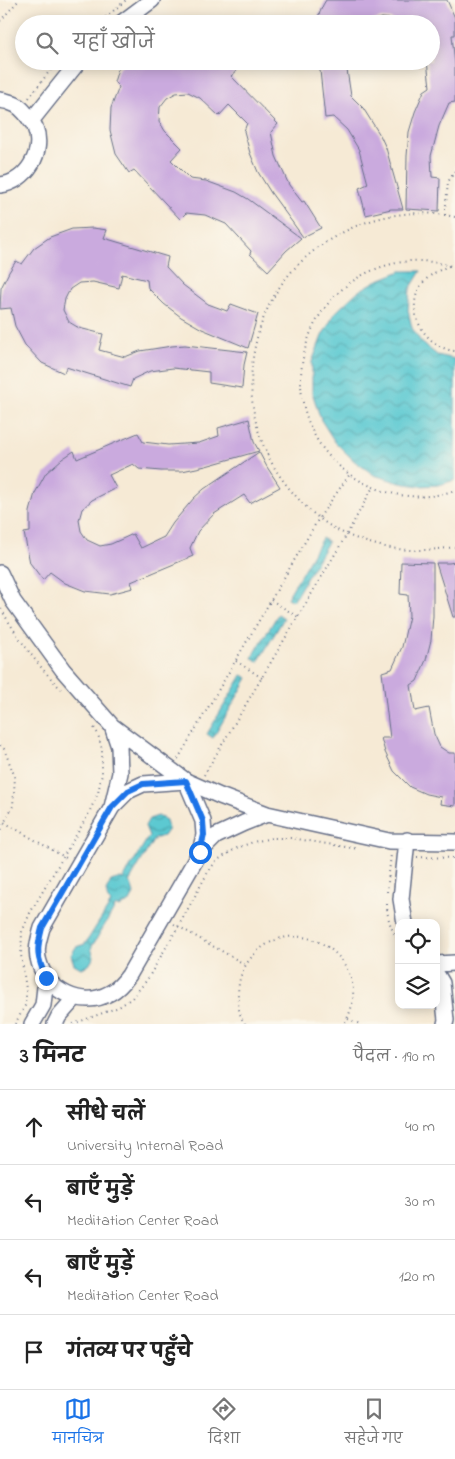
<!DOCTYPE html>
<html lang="hi">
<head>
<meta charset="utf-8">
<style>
	:root { --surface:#fff; --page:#f6f6f6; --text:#222; --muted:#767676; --line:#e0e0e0; --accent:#1a73e8 }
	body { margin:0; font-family:"Indie Flower","Playpen Sans Deva",sans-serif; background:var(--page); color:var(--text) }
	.controls { position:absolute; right:15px; bottom:15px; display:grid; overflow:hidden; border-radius:10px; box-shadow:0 2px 12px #0003 }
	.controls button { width:45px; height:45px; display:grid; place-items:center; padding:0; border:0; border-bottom:1px solid var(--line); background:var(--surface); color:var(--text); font:25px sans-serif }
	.stop { position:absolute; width:15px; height:15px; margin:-11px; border:4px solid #1a73e8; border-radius:50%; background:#fff }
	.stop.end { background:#1a73e8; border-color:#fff; box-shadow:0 1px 5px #0008 }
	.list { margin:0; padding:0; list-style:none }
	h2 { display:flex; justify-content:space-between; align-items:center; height:65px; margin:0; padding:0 20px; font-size:21px }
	h2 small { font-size:16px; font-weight:400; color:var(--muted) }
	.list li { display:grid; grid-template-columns:32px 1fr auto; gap:15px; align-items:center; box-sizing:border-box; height:75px; padding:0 20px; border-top:1px solid var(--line) }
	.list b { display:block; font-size:19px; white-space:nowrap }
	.list p { margin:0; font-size:16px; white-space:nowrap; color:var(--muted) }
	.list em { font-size:16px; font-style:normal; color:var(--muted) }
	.icon { flex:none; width:28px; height:28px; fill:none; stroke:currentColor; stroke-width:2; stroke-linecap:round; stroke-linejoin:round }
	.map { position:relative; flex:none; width:455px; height:1024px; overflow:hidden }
	.search { position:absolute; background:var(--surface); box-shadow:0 2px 12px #0003; left:15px; right:15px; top:15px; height:55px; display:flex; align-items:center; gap:12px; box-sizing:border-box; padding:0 18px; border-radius:28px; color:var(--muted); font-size:19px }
	.sheet { height:365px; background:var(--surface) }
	nav { display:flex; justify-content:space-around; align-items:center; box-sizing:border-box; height:70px; border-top:1px solid var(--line); background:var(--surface); font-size:14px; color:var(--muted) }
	nav a { display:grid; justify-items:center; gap:2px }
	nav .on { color:var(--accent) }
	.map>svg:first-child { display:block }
	.water { fill:url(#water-waves); stroke:#3c7c98 }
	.building { fill:#caaade }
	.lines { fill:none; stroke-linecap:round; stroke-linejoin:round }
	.minor-casing { stroke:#687088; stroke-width:18 }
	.path { stroke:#687088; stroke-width:2; stroke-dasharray:1 4; stroke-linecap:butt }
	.minor { stroke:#fff; stroke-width:15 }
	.route { stroke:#1a73e8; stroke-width:6 }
</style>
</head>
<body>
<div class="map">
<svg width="455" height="1024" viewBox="0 0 455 1024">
	<defs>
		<pattern id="water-waves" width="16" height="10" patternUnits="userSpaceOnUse" patternTransform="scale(1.25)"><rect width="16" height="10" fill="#5cc9d1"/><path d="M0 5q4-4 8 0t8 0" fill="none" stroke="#4ba4ad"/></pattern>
	</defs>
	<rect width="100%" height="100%" fill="#fbf7ec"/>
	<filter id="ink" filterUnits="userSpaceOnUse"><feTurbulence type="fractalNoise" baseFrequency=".02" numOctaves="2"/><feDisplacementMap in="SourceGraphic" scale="10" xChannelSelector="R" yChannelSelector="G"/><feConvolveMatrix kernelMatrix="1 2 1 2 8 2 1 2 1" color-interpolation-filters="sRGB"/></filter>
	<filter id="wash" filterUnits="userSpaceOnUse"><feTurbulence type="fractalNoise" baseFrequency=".0096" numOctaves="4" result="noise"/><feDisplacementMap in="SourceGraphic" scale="20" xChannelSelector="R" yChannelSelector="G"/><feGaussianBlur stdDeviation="1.12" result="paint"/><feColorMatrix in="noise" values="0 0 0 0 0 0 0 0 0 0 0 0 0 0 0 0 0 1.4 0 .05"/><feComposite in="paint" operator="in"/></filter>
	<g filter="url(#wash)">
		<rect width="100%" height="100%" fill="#f6ead5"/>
		<path class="water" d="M401,271h20l-11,18 -2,21 4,18 9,14 16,13 18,4v121l-16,5 -20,1 -19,-3 -26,-8 -21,-15 -18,-18 -14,-22 -9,-28v-30l10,-26 13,-23 22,-21 19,-11z
			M322,538l6,4 -35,59 -6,-3z
			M278,614l6,4 -26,44 -6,-4z
			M242,675l6,3 -35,60 -6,-4z
			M158,816l8,4 2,9 -5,7 -9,3 -25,43 2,2 3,10 -5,9 -10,4 -3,-1 -25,42 3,9 -5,8 -8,3 -7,-4 -3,-9 5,-8 9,-3 26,-41 -3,-3 -2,-9 5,-10 10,-3 2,1 26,-43 -4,-10 4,-7z"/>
		<g id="blocks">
			<path class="building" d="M326,0h121l8,18v17h-3l3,30v37l-6,1 -10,23 -8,30 1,21 8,1 -1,33 -33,-2 1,-53 2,-24 6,-20 9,-21 6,-4 -3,-26h4v-37h-32l-7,-5 -10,-1 -11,3 -2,3h-54l8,-19z
				M128,61h98l12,9 -7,6 47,48 -7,8 5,24 13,29 13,17 2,-1 17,27 -18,9 -32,-44 -13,-21 -8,-19 -6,-22 3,-8 -18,-18 -10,11 -19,-18 -12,-6 -12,1 -9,5 -7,9 -1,14 6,10 17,17 -11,12 19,19 16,2 30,11 12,7 53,39 -15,13 -18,20 -18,-17 1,-3 -25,-27 -21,-9 -19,-2 -6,6 -46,-49 -5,3 -13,-19 -6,-24 1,-22 8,-21 -5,-5 4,-13z
				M319,61h50v5l-22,4 4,26 12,12 17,27 6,13 17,61h-12l-25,6 -7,-27 9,-4 -9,-34 -12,-20 -14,-13 -8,1z
				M93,228l14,2 -3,8 64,19 -2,10 17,18 25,19 19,7 4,-7 27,10 -10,34 -46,-19 -21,-12 -17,-13 -16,-16 -1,-8 -25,-6 -3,14 -26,-6 -14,1 -9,6 -5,10 -2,11 6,12 10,6 24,6 -4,16 26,7 15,-6 32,-5 13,-1 62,7 -3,13 -2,23 -33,-5v-11l-36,-4 -23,3 -17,8 -3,8 -64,-20 -2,6 -22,-10 -17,-18 -10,-19 -4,-18 -11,1 1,-21 8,-16 7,-11 6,3 12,-16 16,-11 22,-8z
				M249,419l5,23 5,9 -53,15 -24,5h-21l-22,-2 -6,-5 -24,11 7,13 -24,12 -10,9 -3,11 2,11 6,9 13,6 11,-2 22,-10 8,14 23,-11 9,-14 21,-25 10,-9 55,-37 8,15 13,20 -30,16 -6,-8 -30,19 -16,17 -8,17 3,8 -62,26 2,6 -23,6 -25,-3 -20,-8 -15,-11 -7,8 -13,-17 -6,-30 6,-1v-20l5,-19 11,-20 16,-14 12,-8 3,8 61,-26 5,9 25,3 31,-2 20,-7 -1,-8z
				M401,562l32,1v53l-2,24 -5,20 -9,21 -6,4 4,26 14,-3 5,26 6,13 9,6h6v53l-15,-2 1,-7 -15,-3 -16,-7 -16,-16 -9,-19 -4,-14h9l-8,-66 10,-3 10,-22 7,-31 -1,-21 -8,-1z
				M455,562v55h-2l-17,-54h13z"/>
		</g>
	</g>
	<g filter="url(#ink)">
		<use href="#blocks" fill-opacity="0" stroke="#687088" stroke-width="1"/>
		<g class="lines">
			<defs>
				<path id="minor" d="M120,24l32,-24
					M0,100c4,1 8,1 11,3 8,2 13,8 18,15 2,3 5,6 6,9 10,26 -9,55 -35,58
					M31,121l48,-60
					M0,573l13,28 50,69 49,56 74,55 34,15 47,18 122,27 66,1
					M186,781l17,40 1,14 -4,17 -71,123c-5,7 -11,14 -19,18 -28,16 -63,-2 -71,-31 -4,-12 0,-23 3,-34l70,-121 16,-16 15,-7z
					M112,807l8,-34 -1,-26 -7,-21
					M200,852l16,-16 28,-13 23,-9
					M405,923l-4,-24 6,-59
					M436,964l19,-1
					M436,973l6,10 4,37 -1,4
					M32,1024l11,-19 3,-27
					M55,1024l4,-8 16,-18"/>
			</defs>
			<use href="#minor" class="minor-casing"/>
			<path class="path" d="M0,21l19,-21
				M98,24l28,-24
				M29,98l19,-25 11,-12
				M445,215l3,-33 7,-11
				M455,217c-39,-9 -82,-2 -117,18 -24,13 -46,32 -61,56 -39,64 -34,147 17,203 17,20 39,37 64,45 34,13 62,13 97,8
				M449,266c-13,5 -27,13 -32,27 -9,26 12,55 38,58
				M455,267c-15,-4 -30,-7 -45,-6 -123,12 -151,178 -37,226 25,11 56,13 82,3
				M271,600l27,17
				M1,609c17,29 36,56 60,80
				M236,661l26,17
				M0,745l4,4 11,28 -2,29 -13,25
				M178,759l141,-241 31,-44
				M204,775l143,-241 26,-47
				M0,820l68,39
				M417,857l38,1
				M387,892l4,-38
				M387,904c0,15 4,25 12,37
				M174,924l72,41
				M348,1019l12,5
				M15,1024l11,-20v-15l-5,-34 1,-23 8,-19 58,-98 10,-22 4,-19v-24l-4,-16 -5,-8
				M73,1024l46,-17 13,-9 15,-18 31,-53 30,-55 8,-11 21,-13 16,-6 19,-4h19l67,11
				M245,1024c-8,-11 -8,-27 -6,-40 2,-14 10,-26 21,-35 50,-39 118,21 84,75"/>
			<use href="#minor" class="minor"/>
		</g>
	</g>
	<g class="lines" filter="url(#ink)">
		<path class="route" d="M46,978c-9,-21 -10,-27 -4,-50l70,-121 16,-16 15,-7 43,-3 17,40 1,14 -4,17"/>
	</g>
</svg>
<div class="controls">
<button><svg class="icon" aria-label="locate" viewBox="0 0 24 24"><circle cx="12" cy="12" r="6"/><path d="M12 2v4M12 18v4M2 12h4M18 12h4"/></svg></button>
<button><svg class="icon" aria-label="layers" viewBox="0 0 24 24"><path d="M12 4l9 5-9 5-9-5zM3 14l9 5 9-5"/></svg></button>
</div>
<div class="stop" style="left:200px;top:852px"></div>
<div class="stop end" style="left:46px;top:978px"></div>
<div class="search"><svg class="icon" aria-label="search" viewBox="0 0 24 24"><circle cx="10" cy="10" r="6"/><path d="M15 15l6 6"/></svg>यहाँ खोजें</div>
</div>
<section class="sheet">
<h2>3 मिनट<small>पैदल · 190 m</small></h2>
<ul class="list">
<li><svg class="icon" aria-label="ahead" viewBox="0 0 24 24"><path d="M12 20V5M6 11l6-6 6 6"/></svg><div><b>सीधे चलें</b><p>University Internal Road</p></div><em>40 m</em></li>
<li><svg class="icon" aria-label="left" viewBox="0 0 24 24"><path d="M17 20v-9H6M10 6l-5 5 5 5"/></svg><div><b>बाएँ मुड़ें</b><p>Meditation Center Road</p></div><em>30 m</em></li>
<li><svg class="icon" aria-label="left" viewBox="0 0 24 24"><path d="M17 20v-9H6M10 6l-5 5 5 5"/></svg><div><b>बाएँ मुड़ें</b><p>Meditation Center Road</p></div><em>120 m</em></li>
<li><svg class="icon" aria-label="arrive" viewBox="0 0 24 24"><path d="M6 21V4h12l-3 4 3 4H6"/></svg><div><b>गंतव्य पर पहुँचे</b></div></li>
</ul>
</section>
<nav>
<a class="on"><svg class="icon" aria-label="map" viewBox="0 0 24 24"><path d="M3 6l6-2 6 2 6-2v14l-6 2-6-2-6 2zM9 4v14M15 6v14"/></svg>मानचित्र</a>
<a><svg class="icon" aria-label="directions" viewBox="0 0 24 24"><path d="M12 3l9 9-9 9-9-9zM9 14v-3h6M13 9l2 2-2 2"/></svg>दिशा</a>
<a><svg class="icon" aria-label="saved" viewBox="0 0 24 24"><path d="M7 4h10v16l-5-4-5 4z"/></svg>सहेजे गए</a>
</nav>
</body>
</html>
